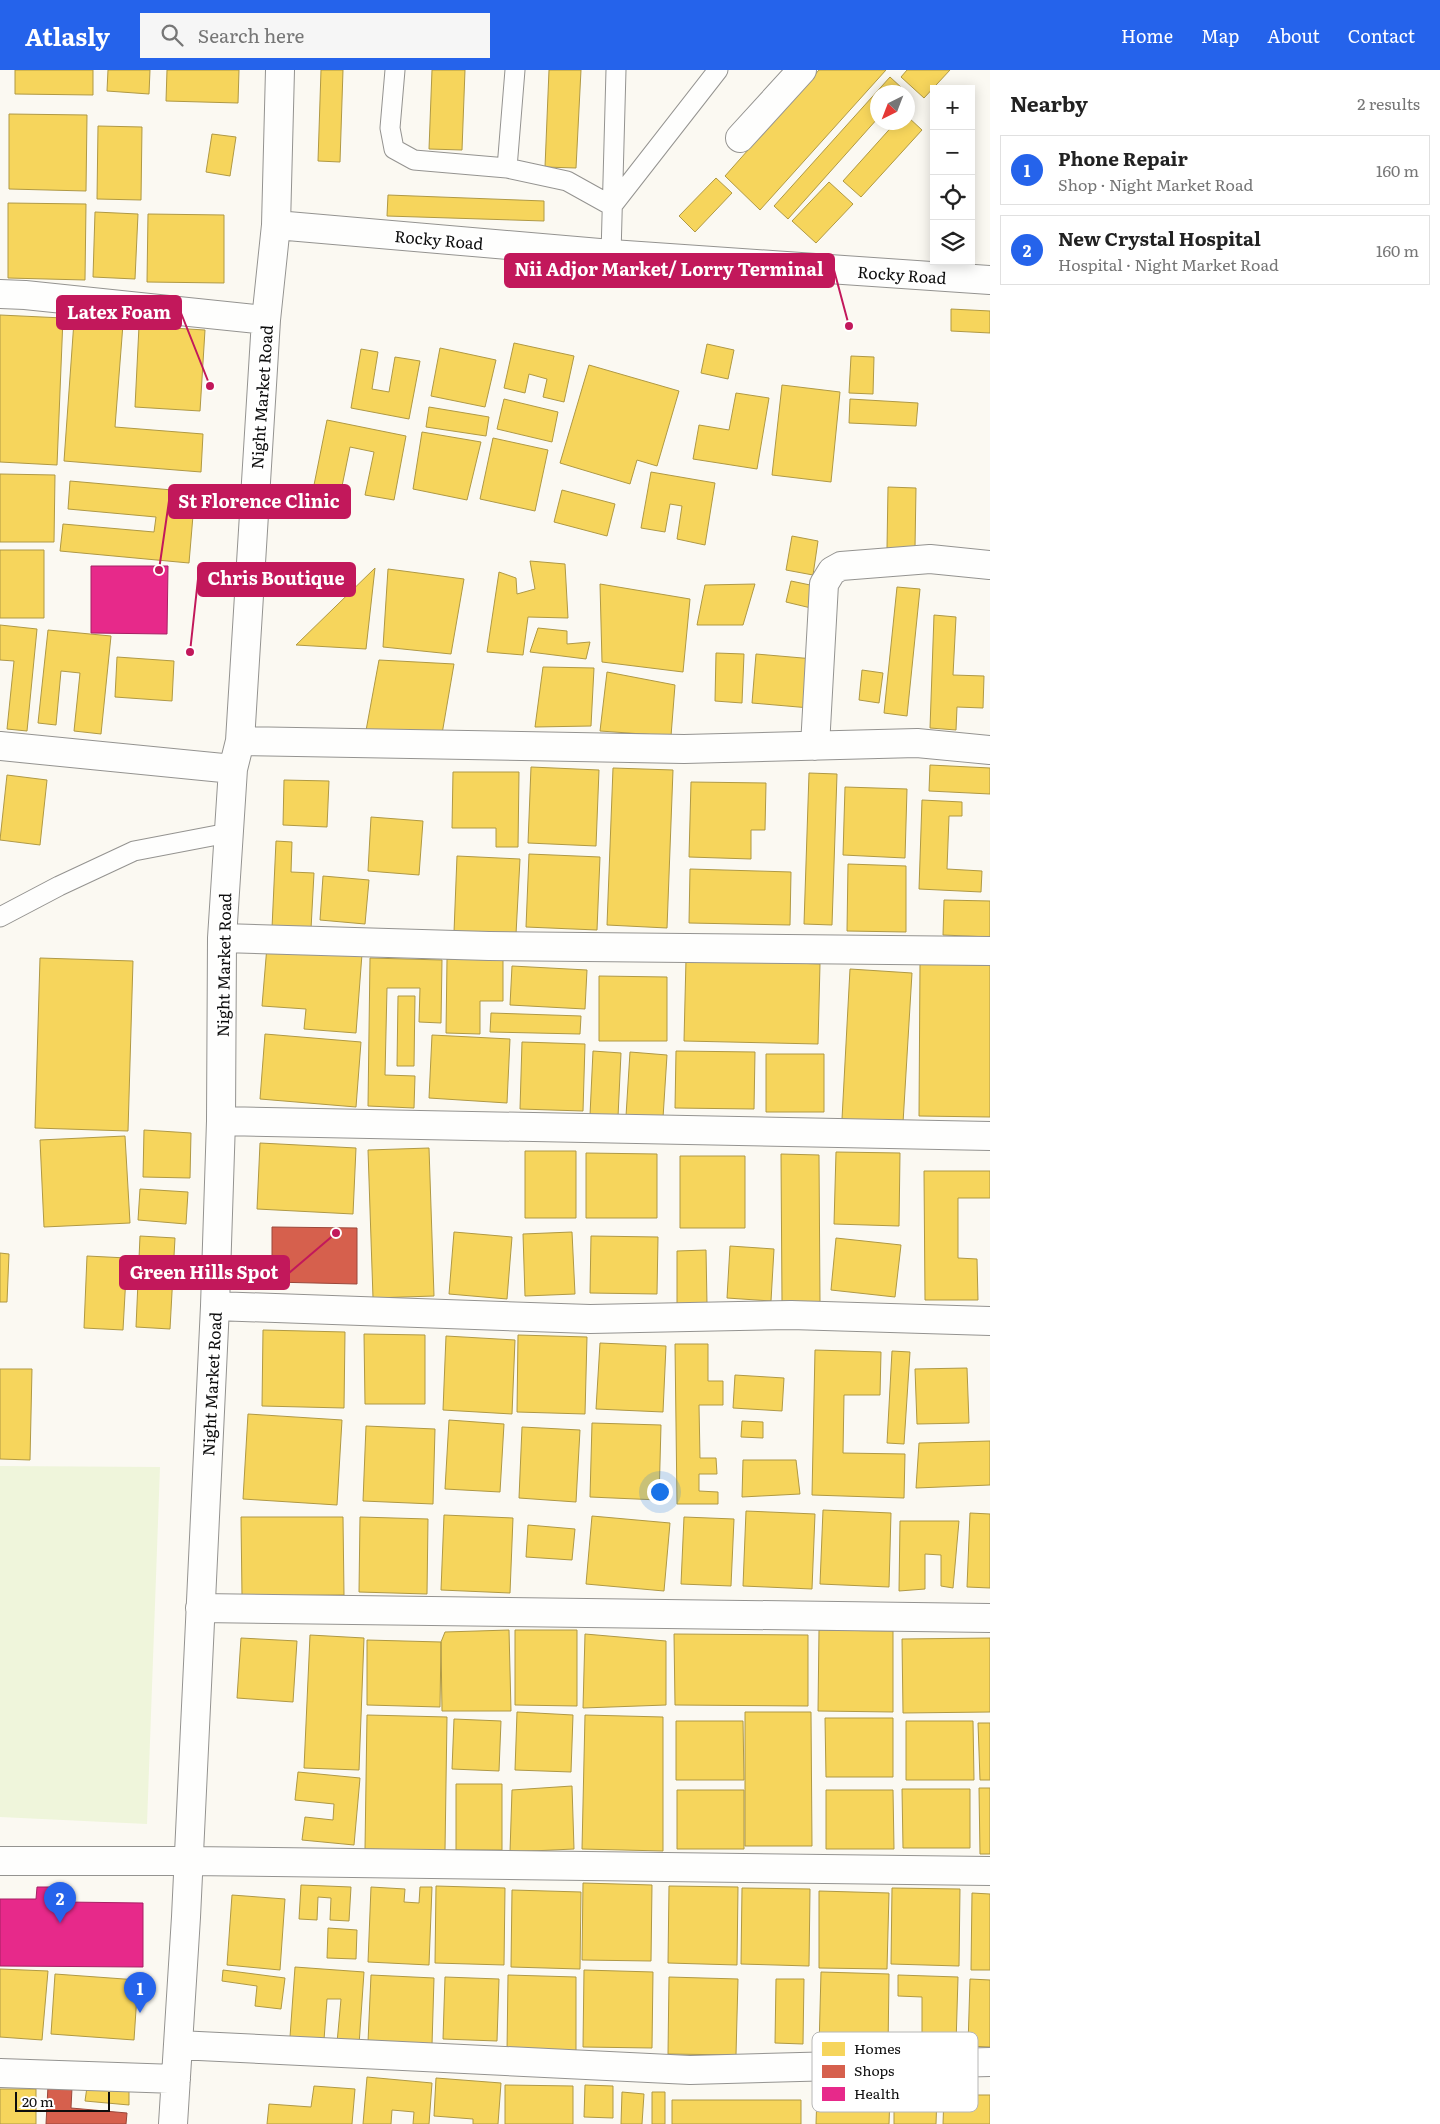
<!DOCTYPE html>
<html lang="en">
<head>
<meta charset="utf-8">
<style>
	:root { --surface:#fff; --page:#f6f6f6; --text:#222; --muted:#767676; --line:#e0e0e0; --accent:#2563eb }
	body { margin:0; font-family:Literata,serif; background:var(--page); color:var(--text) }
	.controls { position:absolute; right:15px; top:15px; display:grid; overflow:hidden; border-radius:0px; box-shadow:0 2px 12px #0003 }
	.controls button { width:45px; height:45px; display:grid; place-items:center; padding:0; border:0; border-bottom:1px solid var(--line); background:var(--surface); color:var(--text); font:25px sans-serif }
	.compass { position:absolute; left:870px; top:15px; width:45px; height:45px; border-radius:50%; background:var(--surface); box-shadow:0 2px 12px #0003; rotate:222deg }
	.scale { position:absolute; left:15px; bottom:12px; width:95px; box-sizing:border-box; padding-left:5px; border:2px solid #0d0d0d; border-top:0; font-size:14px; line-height:18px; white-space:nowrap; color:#0d0d0d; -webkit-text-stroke:4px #fff; paint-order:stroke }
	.you { position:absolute; left:659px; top:1421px; width:18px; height:18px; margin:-12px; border:4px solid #fff; border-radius:50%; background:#1a73e8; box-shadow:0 0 0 8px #1a73e833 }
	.badge { display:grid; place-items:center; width:32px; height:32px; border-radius:50%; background:var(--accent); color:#fff; font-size:16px; font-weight:700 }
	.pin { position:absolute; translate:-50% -41px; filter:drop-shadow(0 1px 2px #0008) }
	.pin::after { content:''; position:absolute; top:26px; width:18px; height:15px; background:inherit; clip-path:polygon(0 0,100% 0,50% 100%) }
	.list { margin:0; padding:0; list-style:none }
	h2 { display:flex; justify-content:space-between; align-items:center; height:65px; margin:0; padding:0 20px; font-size:21px }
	h2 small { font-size:16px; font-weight:400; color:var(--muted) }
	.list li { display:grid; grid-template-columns:32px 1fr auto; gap:15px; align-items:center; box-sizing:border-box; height:70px; margin:0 10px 10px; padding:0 10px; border:1px solid var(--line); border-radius:0px }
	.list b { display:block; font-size:19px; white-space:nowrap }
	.list p { margin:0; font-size:16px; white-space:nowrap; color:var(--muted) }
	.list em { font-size:16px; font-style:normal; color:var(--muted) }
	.icon { flex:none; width:28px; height:28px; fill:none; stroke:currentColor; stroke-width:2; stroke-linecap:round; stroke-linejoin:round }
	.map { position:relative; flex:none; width:990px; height:2054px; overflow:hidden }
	header { display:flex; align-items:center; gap:30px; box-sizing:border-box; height:70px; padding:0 25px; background:var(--accent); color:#fff }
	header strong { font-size:24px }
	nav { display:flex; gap:28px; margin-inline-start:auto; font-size:18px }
	.search { width:350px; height:45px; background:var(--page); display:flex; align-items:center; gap:12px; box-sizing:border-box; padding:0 18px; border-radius:0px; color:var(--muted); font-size:19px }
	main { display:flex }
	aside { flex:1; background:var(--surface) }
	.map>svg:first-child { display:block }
	.pitch { fill:#eff5db }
	.homes { fill:#f6d55c; stroke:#b09944 }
	.shops { fill:#d6604d; stroke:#9a473a }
	.health { fill:#e7298a; stroke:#a62164 }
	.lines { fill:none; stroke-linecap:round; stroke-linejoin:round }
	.service-casing { stroke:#949390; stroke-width:21 }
	.minor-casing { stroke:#949390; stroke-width:30 }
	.service { stroke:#fefefd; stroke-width:19 }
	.minor { stroke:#fefefd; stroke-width:28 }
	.labels { text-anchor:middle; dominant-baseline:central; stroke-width:5; stroke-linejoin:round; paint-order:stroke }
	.street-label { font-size:16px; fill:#0d0d0d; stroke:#fff }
	.key { fill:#fff; stroke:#b6b6b6; stroke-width:1 }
	.key-label { font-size:14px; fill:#0d0d0d }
	.leader { fill:none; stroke:#c2185b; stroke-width:2 }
	.callout-dot { fill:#c2185b; stroke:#fff; stroke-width:2 }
	.callout { fill:#c2185b; stroke:#c2185b; stroke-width:2 }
	.callout-label { font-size:18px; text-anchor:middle; font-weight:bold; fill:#fff }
</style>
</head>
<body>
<header>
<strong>Atlasly</strong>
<div class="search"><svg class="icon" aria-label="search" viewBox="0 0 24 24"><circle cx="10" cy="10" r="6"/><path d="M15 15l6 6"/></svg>Search here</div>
<nav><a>Home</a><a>Map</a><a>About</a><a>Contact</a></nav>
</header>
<main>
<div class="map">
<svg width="990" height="2054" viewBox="0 0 990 2054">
	<rect width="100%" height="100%" fill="#fbf9f2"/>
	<path class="pitch" d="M0,1396l160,1 -13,357 -147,-7z"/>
	<path class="homes" d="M15,0h78v25l-78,-1z
		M108,0h42l-1,24 -42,-3z
		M167,0h72l-1,33 -72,-2z
		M321,0h22l-3,92 -22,-1z
		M432,0h33l-3,80 -33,-1z
		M549,0h32l-5,98 -31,-1z
		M819,0h67l-126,140 -35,-34z
		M907,0h43l-26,28 -23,-21z
		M890,7l13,12 -3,3h-22v26l-90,101 -14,-13z
		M9,44l78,1 -1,76 -77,-2z
		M908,47l14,13 -61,67 -18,-16 53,-59h12z
		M98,56l44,1 -1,73 -44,-1z
		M212,64l24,3 -6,39 -24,-4z
		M716,108l16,15 -37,39 -16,-16z
		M829,112l24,22 -37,39 -24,-22z
		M388,125l156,6v20l-157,-5z
		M8,133l78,1 -1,76 -77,-2z
		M95,142l43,2 -3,65 -42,-2z
		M148,144l76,1v68l-77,-1z
		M951,239l39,2v22l-39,-2z
		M0,245l63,3 -6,147 -57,-3z
		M74,251l49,3 -8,103 88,7 -2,38 -137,-11z
		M139,256l66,4 -5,81 -65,-4z
		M514,273l60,13 -10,46 -21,-5 4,-18 -18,-5 -4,19 -21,-5z
		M707,274l27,6 -6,29 -27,-6z
		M440,278l56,12 -11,47 -54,-11z
		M361,279l17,3 -6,37 17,3 6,-35 25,4 -11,58 -58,-11z
		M851,286l23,1 -1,37 -24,-1z
		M589,295l90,26 -22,75 -20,-6 -7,24 -70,-21z
		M782,315l58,7 -9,90 -59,-7z
		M736,323l33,5 -12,71 -64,-10 6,-34 30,5z
		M504,329l54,13 -6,30 -55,-13z
		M850,329l68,4 -2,23 -67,-3z
		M429,337l60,10 -3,19 -60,-9z
		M327,350l79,16 -12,64 -29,-5 9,-43 -24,-5 -10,49 -27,-6z
		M422,362l59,10 -14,58 -54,-11z
		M493,368l55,12 -13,61 -55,-12z
		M651,402l64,11 -10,62 -28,-6 5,-33 -12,-2 -5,28 -24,-4z
		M0,404l55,1 -1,67h-54z
		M70,411l125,11 -6,71 -129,-12 3,-27 91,8 2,-15 -88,-8z
		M888,417l28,1 -1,60h-28z
		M562,420l53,14 -8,32 -53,-14z
		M792,466l26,5 -5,34 -27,-5z
		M0,480h44v68h-44z
		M530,491l35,3 3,54 -40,-1 -5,38 -36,-3 12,-80 17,6 1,16 18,-5z
		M375,498l-9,81 -70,-4z
		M388,499l76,10 -13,75 -68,-7z
		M791,511l24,5 -4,22 -25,-6z
		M600,514l90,15 -7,73 -81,-10z
		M755,514l-12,41h-46l8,-40z
		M897,517l23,2 -13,127 -23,-3z
		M934,545l22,2 -3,58 31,1 -1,32 -26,-1 -1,23 -26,-2z
		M0,555l37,4 -10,102 -20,-2 7,-68 -14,-1z
		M538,558l29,3v13l23,-2 -4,17 -56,-7z
		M48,560l63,6 -10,98 -27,-3 6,-58 -19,-2 -5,54 -18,-2z
		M716,583l28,1 -2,49 -27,-2z
		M756,584l58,5 -4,49 -58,-5z
		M117,587l57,4 -2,40 -57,-4z
		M379,590l75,4 -12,70 -77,2z
		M543,597l51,1 -3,58 -56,1z
		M862,600l21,3 -4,30 -20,-3z
		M607,602l68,13 -4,51 -71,-5z
		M930,695l60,3v26l-61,-3z
		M531,697l68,3 -3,76 -68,-3z
		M613,698l60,2 -6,158 -60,-3z
		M453,702h66l-1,75h-22v-19h-44z
		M809,703l28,1 -5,151 -28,-1z
		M7,705l40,5 -7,65 -40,-5z
		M284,710l45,1 -2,46 -44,-2z
		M691,712l75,1 -1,47h-14v29l-62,-2z
		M845,717l62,2 -2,69 -62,-3z
		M922,730l40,2v14h-13l-2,53 35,2 -1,21 -62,-3z
		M371,747l52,4 -4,54 -51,-4z
		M276,771l16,1 -1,30 23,1 -3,56 -39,-1z
		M529,784l71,3 -3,73 -71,-3z
		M457,786l63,3 -4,75 -62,-2z
		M848,794l58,2v66l-59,-1z
		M690,799l101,3 -1,53 -101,-2z
		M323,806l46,4 -4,44 -45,-4z
		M944,830l46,1v36l-47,-2z
		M267,876l95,8 -6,79 -52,-4 2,-20 -44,-3z
		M40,888l93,3 -5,170 -93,-3z
		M370,888l72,2 -1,63 -22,-1 1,-34h-33l-2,87 30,1 -1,32 -46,-2z
		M447,889l56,1v41h-23v33l-34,-1z
		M686,889l134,5 -2,80 -134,-3z
		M920,894l70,1v152l-71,-1z
		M512,896l75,4 -2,39 -75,-4z
		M850,899l62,4 -9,150 -61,-4z
		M599,906l68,1v64h-68z
		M398,926h17l-1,70h-17z
		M491,943l90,3 -1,18 -90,-2z
		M265,964l96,8 -5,65 -96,-8z
		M432,965l78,4 -3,64 -78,-5z
		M522,972l63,2 -2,67 -63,-2z
		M593,981l28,2 -3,64 -28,-2z
		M676,981l79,1 -1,57 -79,-1z
		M630,982l37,3 -4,63 -37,-2z
		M766,984h58v58h-58z
		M144,1060l47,3 -1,45 -47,-1z
		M125,1066l5,87 -86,4 -4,-87z
		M260,1073l96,5 -3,66 -96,-5z
		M429,1078l5,148 -61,2 -5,-148z
		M525,1081h51v67h-51z
		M836,1082l64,1 -1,73 -65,-2z
		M586,1083l71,1v64h-71z
		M781,1084l38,1 1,147h-38z
		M680,1086h65v72h-65z
		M924,1101h66v27h-32v60l19,1 1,41h-53z
		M140,1119l48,3 -2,32 -48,-4z
		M454,1162l58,5 -5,62 -58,-5z
		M572,1162l3,62 -50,2 -2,-62z
		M140,1166l35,2 -5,91 -34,-2z
		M591,1166l67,1 -1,57 -67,-1z
		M836,1168l65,7 -6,52 -64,-7z
		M730,1176l44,3 -3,52 -44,-3z
		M706,1180l1,54h-30v-53z
		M0,1183l9,1 -2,48h-7z
		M87,1186l40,2 -4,72 -39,-2z
		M263,1260l82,2 -1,76 -82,-2z
		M364,1264l61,1v69h-60z
		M518,1265l69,2 -2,77 -68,-2z
		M446,1266l69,4 -3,74 -69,-4z
		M600,1273l66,3 -3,66 -67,-3z
		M675,1274h33v37h15v24h-24l1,53h16l1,16h-18v17l19,1v12h-41z
		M815,1280l66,2 -1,43h-36l-1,58 62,1 -1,44 -92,-3z
		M892,1281l18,1 -6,92 -17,-1z
		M967,1298l2,55 -52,1 -2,-55z
		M0,1299h32l-2,91 -30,-1z
		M735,1305l49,3 -2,33 -49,-3z
		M248,1344l94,6 -5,85 -94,-6z
		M449,1350l55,4 -4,68 -55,-3z
		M742,1351l21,1v16l-22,-1z
		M592,1353l69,2 -2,75 -69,-3z
		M366,1356l69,3 -2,75 -70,-3z
		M522,1357l58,3 -4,72 -57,-4z
		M990,1371v44l-74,3 3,-45z
		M743,1390h53l4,34 -58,3z
		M823,1440l68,3 -2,74 -69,-3z
		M746,1441l69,3 -3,75 -69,-3z
		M970,1443l20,1v74l-23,-1z
		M444,1445l69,3 -3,75 -69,-3z
		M592,1446l78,7 -6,68 -78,-7z
		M241,1447h102l1,78 -102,1z
		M360,1447l68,2 -1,75 -68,-2z
		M684,1447l50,2 -3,67 -50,-2z
		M900,1451h59l-6,67 -12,-2v-31l-16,-1v35l-26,2z
		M528,1455l47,4 -3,31 -46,-3z
		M509,1560l2,81h-69l-1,-69 4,-10z
		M515,1560h62v76l-62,-1z
		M819,1560l74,1v81l-75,-1z
		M585,1564l81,7v64l-83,3z
		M674,1564l134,1v71l-133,-1z
		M310,1565l54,3 -5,132 -55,-2z
		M241,1568l56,3 -4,61 -56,-4z
		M990,1568v74l-87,1 -1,-74z
		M367,1570l74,2 -1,65 -73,-2z
		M517,1642l56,3 -2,57 -56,-2z
		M745,1642h66l1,134h-67z
		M367,1645l80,2 -2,134 -80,-2z
		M585,1645l78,2v134l-81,-2z
		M825,1648h68v59h-67z
		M454,1649l47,2 -2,50 -47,-2z
		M676,1651h67l1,59h-68z
		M906,1651h67l1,59h-68z
		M978,1653h12v57h-10z
		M298,1702l62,6 -6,67 -52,-5 3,-23 28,3 1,-16 -39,-4z
		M456,1714h46v66h-46z
		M572,1716l2,63 -64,3 2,-62z
		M979,1718h11v66h-10z
		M902,1719h68v59h-67z
		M677,1720h67v59h-67z
		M826,1720h67l1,59h-68z
		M583,1813l69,2 -1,76 -69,-1z
		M301,1815l50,2 -2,34 -19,-1 1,-22 -13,-1 -1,23 -18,-1z
		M436,1816l69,2 -1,77 -69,-2z
		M669,1816l69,1 -1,78 -69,-2z
		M371,1817l34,2 -1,13 15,1 1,-16h12l-3,78 -61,-3z
		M742,1818l68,1 -1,77 -68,-2z
		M892,1818l68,1 -1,77 -68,-2z
		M512,1820l69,2 -1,77 -69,-2z
		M819,1821l70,2 -2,76 -68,-1z
		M972,1823l18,1v76h-19z
		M232,1825l53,4 -5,71 -53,-5z
		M328,1858l29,2 -1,29 -29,-1z
		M295,1897l69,5 -5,73 -22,-2 4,-44h-14l-3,41 -34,-3z
		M0,1899l48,2 -6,69 -42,-3z
		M223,1900l62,8 -4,31 -26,-3 2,-20 -35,-5z
		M584,1900l69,2 -1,76 -69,-1z
		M821,1902l68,2 -1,77 -69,-2z
		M55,1904l83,6 -4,60 -83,-6z
		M371,1905l63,3 -2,67 -64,-3z
		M508,1905l68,2v76l-69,-1z
		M898,1905l60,2 -2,68 -34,-1v-47l-24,-1z
		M445,1907l54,2 -2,62 -54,-2z
		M669,1907l69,2 -2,76 -68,-1z
		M776,1909h28l-1,65 -28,-1z
		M970,1909l20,1v67l-22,-1z
		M367,2007l65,6 -3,41h-16l1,-12 -22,-2 -1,14h-28z
		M436,2008l65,5 -3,41h-25v-5l-39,-3z
		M505,2015l68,1v38h-68z
		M585,2015l28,1v32l-29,-1z
		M314,2016l41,3 -3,35h-85l2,-20 42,3z
		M87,2017l42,1v17l-44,-4z
		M0,2019h36v35h-36z
		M622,2022l22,2 -2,30h-21z
		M652,2022h13v32h-13z
		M817,2024l73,1 -1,29h-73z
		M894,2024l43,1 -1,29h-42z
		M944,2025h46v29h-47z
		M672,2030h129v24h-129z"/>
	<path class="shops" d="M272,1157l85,1v56l-85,-2z
		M48,2016l24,2 -1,20 56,5 -1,11h-80z"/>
	<path class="health" d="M91,496h77l-1,68 -76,-1z
		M37,1817h29l-1,15 78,1v64l-143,-1v-67h36z"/>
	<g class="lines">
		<defs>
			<path id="service" d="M395,0l-5,58 4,21 20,11 93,8
				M515,0l-8,98 60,13 45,25 106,-136
				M611,184l5,-184
				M0,847l59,-31 75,-35 94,-18"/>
			<path id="minor" d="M740,68l62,-68
				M276,155l335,29 379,26
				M0,224l25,1 241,25
				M240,671l444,8 233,-6 73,7
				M0,676l233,23
				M815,676l9,-162 8,-13 9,-5 89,-7 60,6
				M222,868l267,8 501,5
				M221,1051l769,15
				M215,1236l375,13 201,-4 199,6
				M200,1538l790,10
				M0,1791h188l802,10
				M178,1975l512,25 300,-8
				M0,2003l176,6
				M173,2054l13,-207 29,-611 6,-185 1,-183 11,-169 7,-28 26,-421 10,-95 4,-155"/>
		</defs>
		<use href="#service" class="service-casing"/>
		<use href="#minor" class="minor-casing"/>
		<use href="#service" class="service"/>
		<use href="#minor" class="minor"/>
	</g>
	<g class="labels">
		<g class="street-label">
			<text transform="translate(439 169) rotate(5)">Rocky Road</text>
			<text transform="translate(902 204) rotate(4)">Rocky Road</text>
			<text transform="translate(261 327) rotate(-86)">Night Market Road</text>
			<text transform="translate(223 895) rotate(-89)">Night Market Road</text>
			<text transform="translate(211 1314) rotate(-87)">Night Market Road</text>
		</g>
	</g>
	<rect x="812" y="1962" width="166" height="80" rx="8" class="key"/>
	<rect x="822" y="1972" width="23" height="14" fill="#f6d55c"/>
	<rect x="822" y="1995" width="23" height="13" fill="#d6604d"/>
	<rect x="822" y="2017" width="23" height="14" fill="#e7298a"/>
	<g class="key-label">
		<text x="854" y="1984">Homes</text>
		<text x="854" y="2006">Shops</text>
		<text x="854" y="2029">Health</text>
	</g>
	<path class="leader" d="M849 256L834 200M210 316L181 243M159 500L169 431M190 582L198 509M336 1163L289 1203"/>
	<g class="callout-dot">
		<circle cx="849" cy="256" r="5"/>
		<circle cx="210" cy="316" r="5"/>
		<circle cx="159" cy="500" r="5"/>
		<circle cx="190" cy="582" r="5"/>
		<circle cx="336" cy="1163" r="5"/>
	</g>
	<g class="callout">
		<rect x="505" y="184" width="329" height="33" rx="5"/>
		<rect x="57" y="226" width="124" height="33" rx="5"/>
		<rect x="169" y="415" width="181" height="33" rx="5"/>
		<rect x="198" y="493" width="157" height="33" rx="5"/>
		<rect x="120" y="1186" width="169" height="33" rx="5"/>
	</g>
	<g class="callout-label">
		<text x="669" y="206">Nii Adjor Market/ Lorry Terminal</text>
		<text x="119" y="249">Latex Foam</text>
		<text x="259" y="438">St Florence Clinic</text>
		<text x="276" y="515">Chris Boutique</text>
		<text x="204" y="1209">Green Hills Spot</text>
	</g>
</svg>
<div class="controls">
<button>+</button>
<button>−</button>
<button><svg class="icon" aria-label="locate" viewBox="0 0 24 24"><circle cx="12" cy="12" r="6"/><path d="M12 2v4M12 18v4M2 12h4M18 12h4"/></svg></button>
<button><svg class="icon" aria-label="layers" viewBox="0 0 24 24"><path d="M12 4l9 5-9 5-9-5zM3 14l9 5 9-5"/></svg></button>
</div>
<svg class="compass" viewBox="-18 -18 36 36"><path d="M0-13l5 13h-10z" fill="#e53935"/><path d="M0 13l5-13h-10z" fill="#767676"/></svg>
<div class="scale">20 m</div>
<div class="you"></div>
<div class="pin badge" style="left:140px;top:1943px">1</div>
<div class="pin badge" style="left:60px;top:1853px">2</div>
</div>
<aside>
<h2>Nearby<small>2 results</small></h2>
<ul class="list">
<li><span class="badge">1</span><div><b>Phone Repair</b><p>Shop · Night Market Road</p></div><em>160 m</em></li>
<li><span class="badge">2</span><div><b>New Crystal Hospital</b><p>Hospital · Night Market Road</p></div><em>160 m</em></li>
</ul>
</aside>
</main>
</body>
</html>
